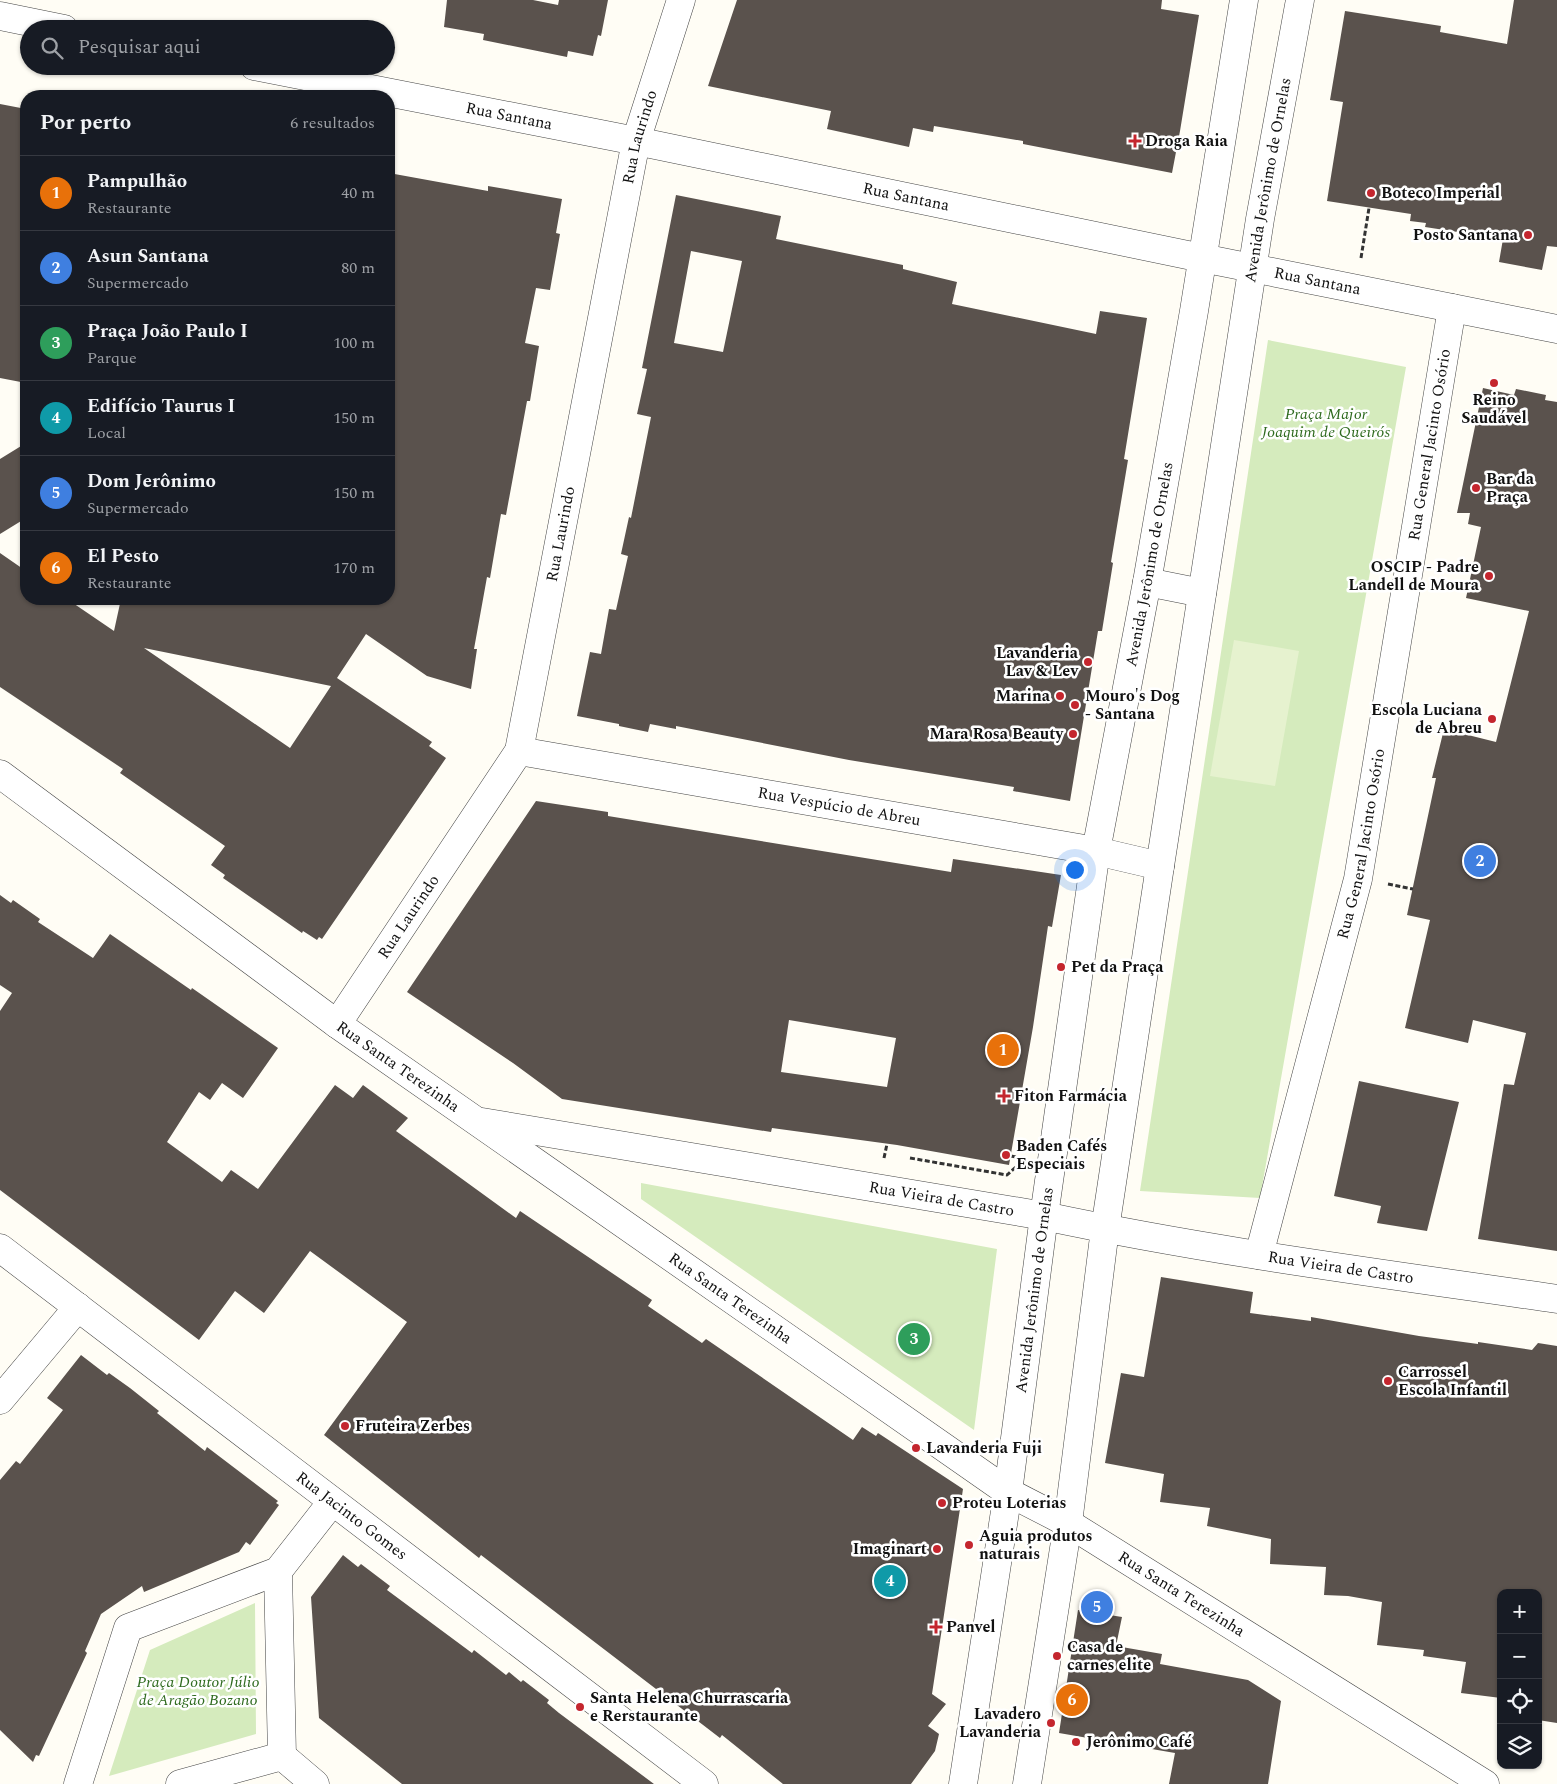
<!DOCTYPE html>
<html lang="pt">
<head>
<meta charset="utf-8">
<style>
	:root { --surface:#171b24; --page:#20242c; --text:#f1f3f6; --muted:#9ea1a6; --line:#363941; --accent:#c4262e }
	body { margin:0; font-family:Spectral,serif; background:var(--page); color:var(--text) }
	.controls { position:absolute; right:15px; bottom:15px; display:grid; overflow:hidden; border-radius:10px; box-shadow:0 1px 4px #0004 }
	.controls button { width:45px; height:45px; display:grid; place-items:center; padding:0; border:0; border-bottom:1px solid var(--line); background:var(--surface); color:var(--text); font:25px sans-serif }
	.you { position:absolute; left:1074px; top:869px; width:18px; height:18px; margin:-12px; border:4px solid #fff; border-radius:50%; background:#1a73e8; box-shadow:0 0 0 8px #1a73e833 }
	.badge { display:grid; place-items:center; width:32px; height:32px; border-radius:50%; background:var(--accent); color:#fff; font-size:16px; font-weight:700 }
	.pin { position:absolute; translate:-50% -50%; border:2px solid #fff; box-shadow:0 1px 5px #0006 }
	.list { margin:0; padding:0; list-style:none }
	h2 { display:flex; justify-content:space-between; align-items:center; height:65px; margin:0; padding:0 20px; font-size:21px }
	h2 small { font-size:16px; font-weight:400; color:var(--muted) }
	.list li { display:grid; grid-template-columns:32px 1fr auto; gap:15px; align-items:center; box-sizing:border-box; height:75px; padding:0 20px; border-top:1px solid var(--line) }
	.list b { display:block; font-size:19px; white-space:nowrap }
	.list p { margin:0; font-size:16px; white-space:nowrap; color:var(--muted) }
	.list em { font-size:16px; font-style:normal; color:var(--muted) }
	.icon { flex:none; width:28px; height:28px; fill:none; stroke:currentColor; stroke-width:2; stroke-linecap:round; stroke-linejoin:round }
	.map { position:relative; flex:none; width:1557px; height:1784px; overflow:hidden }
	.search { position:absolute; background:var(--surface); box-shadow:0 1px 4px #0004; left:20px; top:20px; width:375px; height:55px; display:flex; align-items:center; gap:12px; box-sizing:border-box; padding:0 18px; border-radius:28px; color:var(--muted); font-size:19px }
	.panel { position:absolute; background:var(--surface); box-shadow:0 1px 4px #0004; left:20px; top:90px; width:375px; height:515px; border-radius:20px }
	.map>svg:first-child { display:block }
	.green { fill:#d5ebbd }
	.pitch { fill:#e6f2cf }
	.building { fill:#5a524d; fill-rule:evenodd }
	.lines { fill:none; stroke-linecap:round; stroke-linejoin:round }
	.minor-casing { stroke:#444; stroke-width:29 }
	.tertiary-casing { stroke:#444; stroke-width:29 }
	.path { stroke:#333; stroke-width:3; stroke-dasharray:5 2.5; stroke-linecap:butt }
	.minor { stroke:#fff; stroke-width:28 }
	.tertiary { stroke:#fff; stroke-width:28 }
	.poi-dot { fill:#c4262e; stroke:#fff; stroke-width:2 }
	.labels { text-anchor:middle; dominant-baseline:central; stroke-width:5; stroke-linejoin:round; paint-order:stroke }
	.street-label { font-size:16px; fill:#111; stroke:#fff }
	.poi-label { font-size:16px; font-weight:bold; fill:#111; stroke:#fff; text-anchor:start }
	.park-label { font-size:16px; font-style:italic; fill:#2f6b1f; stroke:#fff }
</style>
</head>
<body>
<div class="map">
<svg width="1557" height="1784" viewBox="0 0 1557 1784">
	<rect width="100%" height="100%" fill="#fffdf5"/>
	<path class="green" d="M1268,340l138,27 -146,831 -120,-7z
		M641,1183l356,66 -23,181 -333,-231z
		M255,1603l1,131 -147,42 41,-126z"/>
	<path class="pitch" d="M1234,640l65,11 -24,135 -65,-10z"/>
	<path class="building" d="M447,0h86l25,5 1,-5h49l-7,36 -3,-1 -5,21 -25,-5 -1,6 -84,-17 1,-6 -40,-7z
		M737,0h425l-1,9 38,6 -19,116 -8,42 -149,-29v-3l-89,-15 -1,6 -20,-4 -4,19 -82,-18 4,-18 -123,-25z
		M1514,0h43v247l-10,-1 -5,24 -43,-8 4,-23 -78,-12 1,-4 -16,-2 1,-7 -84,-13 16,-99 -13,-2 15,-89 96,15 -1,6 67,12z
		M0,104l26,5v274l-26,-5z
		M389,173l99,18v-5l74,13 -6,34 4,1 -10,56 -14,-2 -11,55 14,3 -9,55h-3l-21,114 -5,-1 -11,64 -3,-1 -13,72h3l-6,40 -44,-13 -61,-42 -29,44 95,64 -3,4 17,12 -124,181 -3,-2 -2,3 -14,-9 -1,2 -79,-55 2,-3 -14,-10 14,-19 -105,-73 3,-4 -123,-82v-134l26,18v28h41l47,32 7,-32h268zM144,648l187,38 -41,62z
		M676,195l105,21 -5,23 127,26v4l54,13 -5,22 144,30 4,-23 47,7 -23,141 4,1 -17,102 2,1 -11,68h-4l-28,170 -57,-10 1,-4 -165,-27 -173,-34v3l-26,-5 -2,8 -29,-6v-2l-42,-8 13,-64 11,2 8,-45 7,1 12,-54 -7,-2 8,-37 2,1 20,-101 -14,-3 10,-45 -5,-1zM691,251l51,10 -19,91 -49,-9z
		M1483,388l31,7 2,-6 30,6 -1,5 12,2v849l-79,-12 26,-155 10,1 12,-52 -53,-13 -5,23 -63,-15 25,-108 -23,-5 29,-137h-4l12,-49 52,13 33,-131 -63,-13 15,-71 -13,-3 2,-11h-13z
		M26,443v75l-26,16v-75z
		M536,801l72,11v4l343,56 2,-13 108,16 -9,52 -4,-1 -15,101 -24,138 -112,-20 -125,-17 -1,4 -209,-33 -49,-36 -106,-71zM789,1020l107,18 -9,49 -106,-15z
		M0,895l11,8 2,-3 27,19 -2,3 55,36 17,-24 81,56 1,-2 86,60 -35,50 -21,-15 -12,17 -11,-8 -32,50 55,40 9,-12 27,19 77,-104 18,13 10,-13 45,33 -12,13 120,87 4,-7 132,89 -4,6 54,37 4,-4 147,101 9,-13 14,9 2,-3 85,56 -31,205 14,10 -18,22 11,8 -4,17 -24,33h-128l-61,-49 -2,3 -13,-10 -226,-173 -2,3 -155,-123 83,-113 -97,-71 -46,62 -29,-22 -36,49 -199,-150v-179l12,-18 -12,-8z
		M1359,1081l100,21 -32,129 -50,-8 4,-17 -47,-10z
		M1161,1277l92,15 -3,21 61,8v-4l108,19 59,8v-2l54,8 6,-7 19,3v377l-19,-3v-127h-37v105l-40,-5 5,-31 -43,-6 1,-6 -47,-5 5,-43 -34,-6 -24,-1 2,-28 -56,-3 1,-25 -64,-13 3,-18 -50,-6 4,-28 -59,-11 16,-90 23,4z
		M81,1355l26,20 2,-2 21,15 29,23 -2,2 48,38 2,-4 71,54 -2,2 3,2 -29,40 -4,-3 -7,10 -95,40 -2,-6 -41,28 -16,37 2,2 -48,103 -3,-1 -3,7 -33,-32v-250l16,-19 4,3 43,-54 -16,-12z
		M343,1555l15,12 3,-3 29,22 -3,4 85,63 2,-3 32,25 3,-3 12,10 2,-2 26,20 -2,3 12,10 95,71h-252l-83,-66 -8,-121z
		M1078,1610l44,7 -6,29 46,8 -2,10 88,16 33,21 -13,83h-99l6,-31 -116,-20z"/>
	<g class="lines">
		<defs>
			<g id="minor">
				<path id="s1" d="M519,751l577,100 64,15"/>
				<path id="s2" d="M0,774l337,250 671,468 60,31 417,261"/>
				<path id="s3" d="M337,1024l182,-273 117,-610 45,-141"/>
				<path id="s4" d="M482,1122l562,94c169,36 342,58 513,83"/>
				<path id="s5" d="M0,1248l704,536"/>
				<path id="s6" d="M1259,1255l99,-376 94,-571"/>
				<path d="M0,1400l78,-93"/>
				<path d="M282,1756l33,28"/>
				<path d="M78,1784l50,-156 150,-57 54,-69"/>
				<path d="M180,1784l102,-28 -4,-185"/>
			</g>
			<g id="tertiary">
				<path d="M0,16l64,13"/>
				<path id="s7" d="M254,66l382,75 566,117 355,71"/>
				<path d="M1147,582l55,11"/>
				<path id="s8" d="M963,1784l45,-292 36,-276 52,-365 51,-269 47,-271 50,-311"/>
				<path id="s9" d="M1027,1784l41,-261 37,-294 55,-363 100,-647 40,-219"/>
			</g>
		</defs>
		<use href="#minor" class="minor-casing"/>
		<use href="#tertiary" class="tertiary-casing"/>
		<path class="path" d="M1361,258l8,-50
			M1388,884l25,5
			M1011,1156l10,2
			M884,1158l3,-14
			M910,1158l97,17 11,-10"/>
		<use href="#minor" class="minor"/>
		<use href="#tertiary" class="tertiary"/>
	</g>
	<g class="poi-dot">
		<path d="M1132.5 133.5h5v5h5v5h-5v5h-5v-5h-5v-5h5z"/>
		<circle cx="1371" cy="193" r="5"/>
		<circle cx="1528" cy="235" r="5"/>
		<circle cx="1494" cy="383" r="5"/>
		<circle cx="1476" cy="488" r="5"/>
		<circle cx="1489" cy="576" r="5"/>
		<circle cx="1088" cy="662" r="5"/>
		<circle cx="1060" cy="696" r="5"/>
		<circle cx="1075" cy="705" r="5"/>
		<circle cx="1492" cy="719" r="5"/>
		<circle cx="1073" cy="734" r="5"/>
		<circle cx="1061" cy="967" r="5"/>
		<path d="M1001.5 1088.5h5v5h5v5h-5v5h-5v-5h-5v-5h5z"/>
		<circle cx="1006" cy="1155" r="5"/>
		<circle cx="1388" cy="1381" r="5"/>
		<circle cx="345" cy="1426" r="5"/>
		<circle cx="916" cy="1448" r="5"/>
		<circle cx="942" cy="1503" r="5"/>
		<circle cx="969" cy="1545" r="5"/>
		<circle cx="937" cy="1549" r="5"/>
		<path d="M933.5 1619.5h5v5h5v5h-5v5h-5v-5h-5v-5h5z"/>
		<circle cx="1057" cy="1656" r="5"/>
		<circle cx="580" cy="1707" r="5"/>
		<circle cx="1051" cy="1723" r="5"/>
		<circle cx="1076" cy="1742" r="5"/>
	</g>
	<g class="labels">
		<g class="street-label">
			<text stroke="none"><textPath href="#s7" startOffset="260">Rua Santana</textPath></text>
			<text stroke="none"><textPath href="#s3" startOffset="954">Rua Laurindo</textPath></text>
			<text stroke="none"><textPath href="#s9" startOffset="1622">Avenida Jerônimo de Ornelas</textPath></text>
			<text stroke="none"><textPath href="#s7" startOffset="665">Rua Santana</textPath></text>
			<text stroke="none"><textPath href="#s7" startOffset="1085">Rua Santana</textPath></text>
			<text stroke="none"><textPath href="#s6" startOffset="829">Rua General Jacinto Osório</textPath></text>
			<text stroke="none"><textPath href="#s3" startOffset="549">Rua Laurindo</textPath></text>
			<text stroke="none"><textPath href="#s8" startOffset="1234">Avenida Jerônimo de Ornelas</textPath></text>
			<text stroke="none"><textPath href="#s1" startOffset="325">Rua Vespúcio de Abreu</textPath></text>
			<text stroke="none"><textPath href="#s6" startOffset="424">Rua General Jacinto Osório</textPath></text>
			<text stroke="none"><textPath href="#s3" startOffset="129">Rua Laurindo</textPath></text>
			<text stroke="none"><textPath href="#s2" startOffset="494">Rua Santa Terezinha</textPath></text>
			<text stroke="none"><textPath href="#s4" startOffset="466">Rua Vieira de Castro</textPath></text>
			<text stroke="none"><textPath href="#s4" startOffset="871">Rua Vieira de Castro</textPath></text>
			<text stroke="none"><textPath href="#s8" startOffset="499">Avenida Jerônimo de Ornelas</textPath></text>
			<text stroke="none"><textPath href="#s2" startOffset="899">Rua Santa Terezinha</textPath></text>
			<text stroke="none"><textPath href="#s5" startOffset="442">Rua Jacinto Gomes</textPath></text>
			<text stroke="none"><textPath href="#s2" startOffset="1439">Rua Santa Terezinha</textPath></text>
		</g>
		<g class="poi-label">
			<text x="1145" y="141">Droga Raia</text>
			<text x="1381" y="193">Boteco Imperial</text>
			<text x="1518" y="235" text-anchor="end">Posto Santana</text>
			<text x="1494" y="400" text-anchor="middle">Reino<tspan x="1494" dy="18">Saudável</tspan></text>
			<text x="1486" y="479">Bar da<tspan x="1486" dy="18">Praça</tspan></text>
			<text x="1479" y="567" text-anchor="end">OSCIP - Padre<tspan x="1479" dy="18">Landell de Moura</tspan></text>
			<text x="1078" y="653" text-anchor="end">Lavanderia<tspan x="1078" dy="18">Lav &amp; Lev</tspan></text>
			<text x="1050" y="696" text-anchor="end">Marina</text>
			<text x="1085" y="696">Mouro's Dog<tspan x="1085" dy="18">- Santana</tspan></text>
			<text x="1482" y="710" text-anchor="end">Escola Luciana<tspan x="1482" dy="18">de Abreu</tspan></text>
			<text x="1063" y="734" text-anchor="end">Mara Rosa Beauty</text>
			<text x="1071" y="967">Pet da Praça</text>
			<text x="1014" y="1096">Fiton Farmácia</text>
			<text x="1016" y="1146">Baden Cafés<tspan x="1016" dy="18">Especiais</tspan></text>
			<text x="1398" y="1372">Carrossel<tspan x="1398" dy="18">Escola Infantil</tspan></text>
			<text x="355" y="1426">Fruteira Zerbes</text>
			<text x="926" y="1448">Lavanderia Fuji</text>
			<text x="952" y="1503">Proteu Loterias</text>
			<text x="979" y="1536">Aguia produtos<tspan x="979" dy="18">naturais</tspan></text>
			<text x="927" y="1549" text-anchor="end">Imaginart</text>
			<text x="946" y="1627">Panvel</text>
			<text x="1067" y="1647">Casa de<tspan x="1067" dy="18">carnes elite</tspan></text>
			<text x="590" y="1698">Santa Helena Churrascaria<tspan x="590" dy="18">e Rerstaurante</tspan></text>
			<text x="1041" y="1714" text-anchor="end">Lavadero<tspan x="1041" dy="18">Lavanderia</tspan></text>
			<text x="1086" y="1742">Jerônimo Café</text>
		</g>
		<g class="park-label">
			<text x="1326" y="414">Praça Major<tspan x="1326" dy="18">Joaquim de Queirós</tspan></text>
			<text x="198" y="1682">Praça Doutor Júlio<tspan x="198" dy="18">de Aragão Bozano</tspan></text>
		</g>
	</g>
</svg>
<div class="controls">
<button>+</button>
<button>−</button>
<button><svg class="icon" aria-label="locate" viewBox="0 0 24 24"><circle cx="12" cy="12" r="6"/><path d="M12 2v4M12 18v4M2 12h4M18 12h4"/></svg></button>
<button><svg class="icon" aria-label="layers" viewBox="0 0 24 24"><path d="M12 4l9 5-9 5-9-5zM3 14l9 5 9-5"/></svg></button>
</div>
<div class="you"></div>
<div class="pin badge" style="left:1003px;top:1050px;background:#e8710a">1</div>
<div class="pin badge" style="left:1480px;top:861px;background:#3f7fe0">2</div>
<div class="pin badge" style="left:914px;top:1339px;background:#2e9e5b">3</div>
<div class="pin badge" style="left:890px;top:1581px;background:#0f9aa8">4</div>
<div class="pin badge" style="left:1097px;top:1607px;background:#3f7fe0">5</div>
<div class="pin badge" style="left:1072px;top:1700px;background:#e8710a">6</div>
<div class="search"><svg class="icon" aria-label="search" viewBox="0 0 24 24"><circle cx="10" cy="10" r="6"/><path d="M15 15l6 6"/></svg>Pesquisar aqui</div>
<section class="panel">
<h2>Por perto<small>6 resultados</small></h2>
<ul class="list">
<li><span class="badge" style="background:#e8710a">1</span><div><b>Pampulhão</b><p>Restaurante</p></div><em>40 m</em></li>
<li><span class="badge" style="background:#3f7fe0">2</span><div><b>Asun Santana</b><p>Supermercado</p></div><em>80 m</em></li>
<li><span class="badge" style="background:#2e9e5b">3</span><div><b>Praça João Paulo I</b><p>Parque</p></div><em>100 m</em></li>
<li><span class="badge" style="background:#0f9aa8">4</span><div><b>Edifício Taurus I</b><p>Local</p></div><em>150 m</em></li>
<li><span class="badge" style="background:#3f7fe0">5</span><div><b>Dom Jerônimo</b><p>Supermercado</p></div><em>150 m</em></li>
<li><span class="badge" style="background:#e8710a">6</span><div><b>El Pesto</b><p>Restaurante</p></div><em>170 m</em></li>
</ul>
</section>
</div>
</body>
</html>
